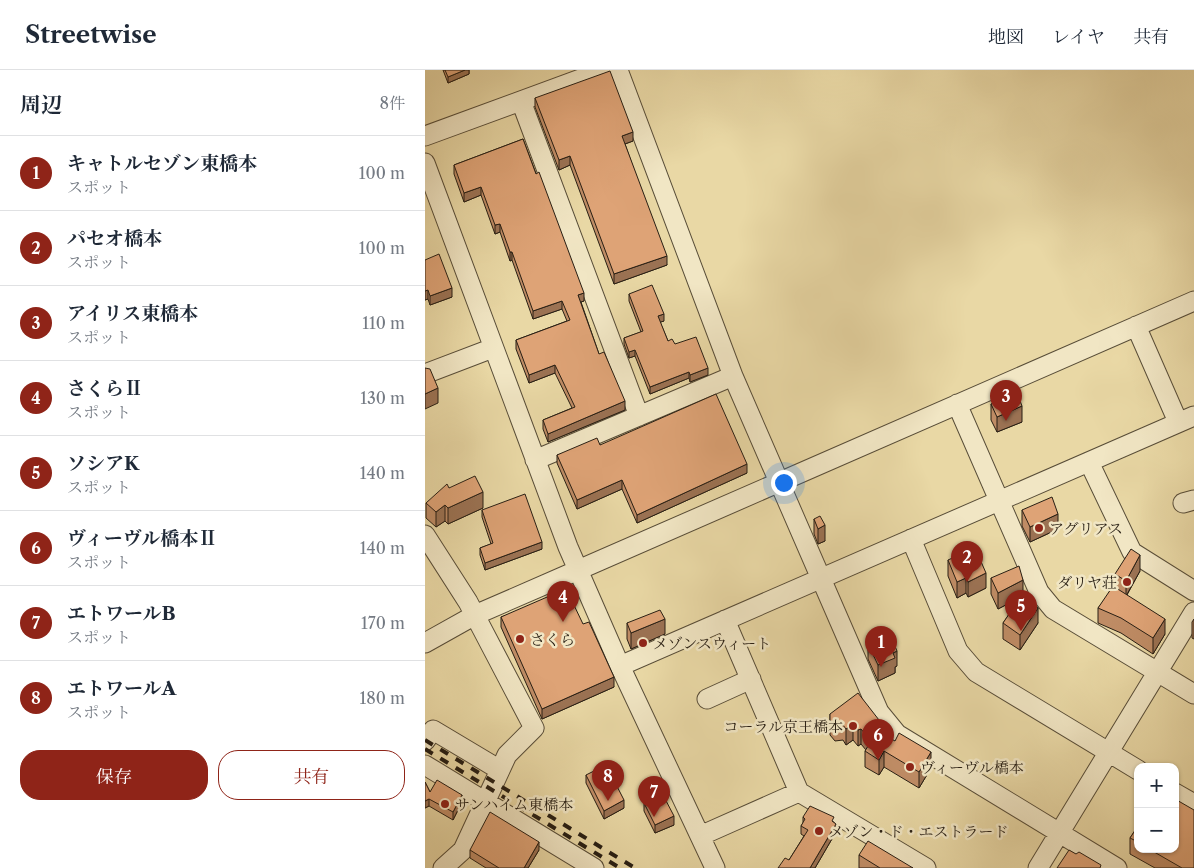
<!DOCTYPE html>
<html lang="ja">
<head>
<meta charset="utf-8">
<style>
	:root { --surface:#fff; --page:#f6f6f7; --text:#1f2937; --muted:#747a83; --line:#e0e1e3; --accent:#8f2418 }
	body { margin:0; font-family:"Libre Caslon Text","Noto Serif JP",serif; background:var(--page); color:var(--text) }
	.controls { position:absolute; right:15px; bottom:15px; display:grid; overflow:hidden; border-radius:10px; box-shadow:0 1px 4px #0004 }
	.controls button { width:45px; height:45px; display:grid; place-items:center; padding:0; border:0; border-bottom:1px solid var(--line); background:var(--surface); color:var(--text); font:25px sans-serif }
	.you { position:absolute; left:358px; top:412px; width:18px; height:18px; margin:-12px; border:4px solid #fff; border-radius:50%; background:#1a73e8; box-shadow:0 0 0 8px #1a73e833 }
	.badge { display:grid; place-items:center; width:32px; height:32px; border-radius:50%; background:var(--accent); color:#fff; font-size:16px; font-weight:700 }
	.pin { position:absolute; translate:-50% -41px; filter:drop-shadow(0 1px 2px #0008) }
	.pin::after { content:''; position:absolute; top:26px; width:18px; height:15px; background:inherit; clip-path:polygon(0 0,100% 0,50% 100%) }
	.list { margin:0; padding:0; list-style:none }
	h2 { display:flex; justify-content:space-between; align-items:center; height:65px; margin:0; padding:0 20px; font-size:21px }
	h2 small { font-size:16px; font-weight:400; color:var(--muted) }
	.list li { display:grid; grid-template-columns:32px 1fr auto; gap:15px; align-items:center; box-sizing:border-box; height:75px; padding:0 20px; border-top:1px solid var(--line) }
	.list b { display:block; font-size:19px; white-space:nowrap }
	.list p { margin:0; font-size:16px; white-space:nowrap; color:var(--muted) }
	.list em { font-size:16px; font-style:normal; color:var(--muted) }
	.actions { display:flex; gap:10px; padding:15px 20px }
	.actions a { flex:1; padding:11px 0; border:1px solid var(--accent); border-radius:20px; text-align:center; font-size:18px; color:var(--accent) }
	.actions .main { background:var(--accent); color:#fff }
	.map { position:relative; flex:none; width:769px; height:798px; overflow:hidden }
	header { display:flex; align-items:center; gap:30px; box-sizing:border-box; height:70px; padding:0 25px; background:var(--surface); border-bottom:1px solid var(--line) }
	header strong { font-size:24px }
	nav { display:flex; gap:28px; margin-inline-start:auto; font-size:18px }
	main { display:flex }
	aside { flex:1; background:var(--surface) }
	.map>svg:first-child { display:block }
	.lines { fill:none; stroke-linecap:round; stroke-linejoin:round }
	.minor-casing { stroke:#584d38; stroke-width:21 }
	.minor { stroke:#f1e6c4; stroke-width:19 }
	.rail { stroke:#281f14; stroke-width:4; stroke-dasharray:9 9; stroke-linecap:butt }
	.wall { fill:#bf8c65; stroke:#281f14 }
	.shaded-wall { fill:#9b7253; stroke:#281f14 }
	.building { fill:#dea376; stroke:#281f14 }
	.poi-dot { fill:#8f2418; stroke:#f1e6c4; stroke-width:2 }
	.labels { text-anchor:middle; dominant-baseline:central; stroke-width:5; stroke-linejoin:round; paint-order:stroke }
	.poi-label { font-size:15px; fill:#281f14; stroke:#f1e6c4; text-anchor:start }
</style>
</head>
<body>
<header>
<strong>Streetwise</strong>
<nav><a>地図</a><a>レイヤ</a><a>共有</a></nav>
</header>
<main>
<aside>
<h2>周辺<small>8件</small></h2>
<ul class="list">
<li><span class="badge">1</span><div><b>キャトルセゾン東橋本</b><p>スポット</p></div><em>100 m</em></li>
<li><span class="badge">2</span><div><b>パセオ橋本</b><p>スポット</p></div><em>100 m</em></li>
<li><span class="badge">3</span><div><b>アイリス東橋本</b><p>スポット</p></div><em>110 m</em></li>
<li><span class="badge">4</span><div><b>さくらⅡ</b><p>スポット</p></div><em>130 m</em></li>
<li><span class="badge">5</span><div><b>ソシアK</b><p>スポット</p></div><em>140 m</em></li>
<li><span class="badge">6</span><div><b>ヴィーヴル橋本Ⅱ</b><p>スポット</p></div><em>140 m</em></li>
<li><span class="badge">7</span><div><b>エトワールB</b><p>スポット</p></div><em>170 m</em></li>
<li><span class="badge">8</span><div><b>エトワールA</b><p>スポット</p></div><em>180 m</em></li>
</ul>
<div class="actions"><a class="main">保存</a><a>共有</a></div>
</aside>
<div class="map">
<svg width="769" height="798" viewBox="0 0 769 798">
	<rect width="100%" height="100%" fill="#e9d8a5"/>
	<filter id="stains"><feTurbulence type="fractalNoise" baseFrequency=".004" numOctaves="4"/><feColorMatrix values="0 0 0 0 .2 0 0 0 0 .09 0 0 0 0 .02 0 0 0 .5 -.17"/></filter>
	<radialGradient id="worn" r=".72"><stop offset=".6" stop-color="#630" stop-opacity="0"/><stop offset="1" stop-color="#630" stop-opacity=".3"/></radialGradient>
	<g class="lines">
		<defs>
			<path id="minor" d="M193,0l115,306 146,336 18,22 220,134
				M96,31l118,315
				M0,66l180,-66
				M0,93l143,384 52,119 95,202
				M711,256l42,96
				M0,304l68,-26
				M532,334l82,188 14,17 141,85
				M110,390l198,-84
				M664,392l43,90 62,39
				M758,433l11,-3
				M0,465l43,67 66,126 -27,27 -44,95 -20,18
				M486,469l47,112 18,21 162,98
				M300,550l74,172 127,76
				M0,573l50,-28 85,-37 634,-277
				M195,596l574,-250
				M282,629l44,-20
				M0,671l8,-11 67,40
				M0,695l169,103
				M750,723l19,11
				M275,766l99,-44
				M613,798l156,-256"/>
		</defs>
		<use href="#minor" class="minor-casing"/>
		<use href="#minor" class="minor"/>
		<path class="rail" d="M0,670l210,128
			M0,679l195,119"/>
	</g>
	<path class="wall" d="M18,0h26v4l-21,9z
		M110,28l98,43 -8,3 42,121 -53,19 -44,-119 -11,5 -24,-63z
		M98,69l61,162 -3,1 18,52 26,56 -77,32 -5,-13v-9l29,-12 -17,-35 -26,10 -13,-34v-9l51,-19 -5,-12 -29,10 -21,-59 -2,1 -10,-29 -5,2 -14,-39 -17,7 -10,-28v-9z
		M0,190l27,37 -22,8 -2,-6 -3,1z
		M204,224l35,27 -4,1 8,19 7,3 33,31 -18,7 -1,-4 -39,16 -15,-38 -6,2 -5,-14v-6l17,-6 -12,-31z
		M566,334l31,18 -25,10 -6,-12z
		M175,375l147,28 -110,50 -15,-34 -45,20 -20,-46v-8z
		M24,418l34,20 -35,16 -3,-3 -9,6 -10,-9v-15z
		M57,440l60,39 -57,21 -5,-15v-7l11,-4 -9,-27z
		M597,440l36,19 -28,13 -8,-16z
		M389,449l11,22 -7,3 -4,-10z
		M523,490l38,28 -18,9 -2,-4 -9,5 -9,-22z
		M715,501l-13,24 38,39 -12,20 -32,-21 -23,-10v-15l17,-21v-13z
		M566,508l32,18 15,27 -18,27 -17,-11v-16l18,-26 -23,12 -7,-15z
		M139,528l50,89 -72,32 -41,-92v-10z
		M769,549v20l-2,-1v-16z
		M202,553l38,11 -34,15 -4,-10z
		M443,574l29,22 -2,1v6l-17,8 -10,-22z
		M405,644l49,18 52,36 -12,20 -35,-21 -5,8 -14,-8v-16l1,-1 -5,-6 -3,2 -5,-6 -7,5 -3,-5 -8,1 -5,-6z
		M161,705l38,33 -20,11 -18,-36z
		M0,712l5,10 32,10 -9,18 -24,-14 -4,2z
		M219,733l30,22 -19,8 -11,-22z
		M378,747l31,5 2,10 -21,36h-37l11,-8 15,-24 -3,-2v-8l2,-3z
		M713,756v23h37l19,19h-39l-25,-14v-16z
		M45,780h69l-11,18h-42l-16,-10z
		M434,785l54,13h-54z"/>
	<path class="shaded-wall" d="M40,0h4v4l-21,9v-6z
		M208,62v9l-11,4v-9z
		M145,86v9l-11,5v-10z
		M56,117v8l-17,7v-9z
		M75,154v8l-5,2v-9z
		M85,182h2v8l-2,1z
		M242,186v9l-53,19v-10z
		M27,218v9l-22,8v-9z
		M3,220v9l-3,1v-9z
		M159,223v8l-6,2v-8z
		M137,231v8l-29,10v-8z
		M239,244v7l-6,2v-7z
		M210,280v6l-6,2v-6z
		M130,295v8l-26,10v-8z
		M283,298v7l-18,7v-7z
		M264,302v6l-39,16v-7z
		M13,318v15l-13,6v-15z
		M200,331v9l-77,32v-8z
		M597,336v16l-25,10v-15z
		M322,394v9l-110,50v-8z
		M197,410v9l-45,20v-9z
		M58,422v16l-35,16v-16z
		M20,435v16l-9,6v-15z
		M633,444v15l-28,13v-15z
		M400,455v16l-7,3v-15z
		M117,472v7l-57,21v-7z
		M715,485v16l-14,25v-15z
		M561,503v15l-18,9v-15z
		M541,508v15l-9,5v-16z
		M598,510v16l-25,13v-16z
		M613,538v15l-18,27v-15z
		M240,549v15l-34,15v-16z
		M740,549v15l-12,20v-16z
		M472,581v15l-2,1v6l-17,8v-16l15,-12z
		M189,607v10l-72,32v-10z
		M454,650v15l-8,-8z
		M428,654v16l-7,5v-16z
		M436,659v15l-3,2v-16z
		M459,681v16l-5,8v-15z
		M506,682v16l-12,20v-16z
		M37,725v7l-9,18v-8z
		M4,729v7l-4,2v-7z
		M199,730v8l-20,11v-8z
		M249,746v9l-19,8v-8z
		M411,754v8l-21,36h-5z
		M114,772v8l-11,18h-4z"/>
	<path class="building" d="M20,0h20l-17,7z
		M185,1l23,61 -11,4 45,120 -53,18 -44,-118 -11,4 -24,-62z
		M98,69l13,35 3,-2 45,121 -6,2 21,59 5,-2 21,49 -77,33 -5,-14 32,-13 -20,-42 -26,10 -13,-35 54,-20 -8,-19 -29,10 -21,-59h-2l-10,-28 -5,1 -14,-38 -17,6 -10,-28z
		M14,184l13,34 -22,8 -2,-6 -3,1v-31z
		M227,215l12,29 -6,2 10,25 4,-2 3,5 21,-7 12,31 -18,7 -1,-3 -39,15 -15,-37 -6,2 -5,-14 19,-7 -14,-37z
		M0,298l5,1 8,19 -13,6z
		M592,323l5,13 -25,11 -6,-13z
		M291,324l31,70 -110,51 -15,-35 -45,20 -20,-45 40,-17 3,7z
		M50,406l8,16 -35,16 -3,-3 -9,7 -10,-9 21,-19 2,4z
		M100,424l17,48 -57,21 -5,-15 13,-5 -11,-33z
		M627,427l6,17 -28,13 -8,-17z
		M395,446l5,9 -7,4 -4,-10z
		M550,478l11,25 -18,9 -2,-4 -9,4 -9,-22z
		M706,479l9,6 -14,26 -11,-7z
		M594,496l4,14 -25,13 -7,-15z
		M688,516l52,33 -12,19 -32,-20 -23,-10z
		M136,521l3,7 3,-1 2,5 3,-1 11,23 6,-2 25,55 -72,32 -41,-92z
		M597,525l16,13 -18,27 -17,-12z
		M235,540l5,9 -34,14 -4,-10z
		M461,566l2,5 4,-2 5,12 -4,2 2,5 -17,7 -10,-21z
		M433,623l21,27 -8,7 24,14 4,-8 32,19 -12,20 -35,-21 -5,9 -14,-9 6,-10 -10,-12 -3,1 -5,-6 -7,5 -3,-4h-8l-5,-5v-6z
		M181,695l18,35 -20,11 -18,-36z
		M12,710l25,15 -9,17 -24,-13 -4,2v-19l5,10z
		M238,725l11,21 -19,9 -11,-22z
		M750,729l19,11v58h-12l-33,-19h26z
		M385,736l24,11 -2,4 4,3 -26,44h-32l7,-10 4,2 19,-30 -7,-4 4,-7 -2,-2z
		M65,742l49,30 -15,26h-25l-29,-18z
		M713,756v16l-8,-4z
		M443,771l45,27h-33l-21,-13z
		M644,780l7,4 3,-2 22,13 -1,3h-43z"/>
	<g class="poi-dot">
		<circle cx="614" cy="458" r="5"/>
		<circle cx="702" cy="512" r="5"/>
		<circle cx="95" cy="569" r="5"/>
		<circle cx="218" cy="573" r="5"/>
		<circle cx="428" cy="656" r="5"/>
		<circle cx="485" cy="697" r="5"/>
		<circle cx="20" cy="734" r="5"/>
		<circle cx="394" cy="761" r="5"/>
	</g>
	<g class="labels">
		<g class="poi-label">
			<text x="624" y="458">アグリアス</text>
			<text x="692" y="512" text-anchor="end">ダリヤ荘</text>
			<text x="105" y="569">さくら</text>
			<text x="228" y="573">メゾンスウィート</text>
			<text x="418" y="656" text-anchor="end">コーラル京王橋本</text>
			<text x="495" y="697">ヴィーヴル橋本</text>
			<text x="30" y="734">サンハイム東橋本</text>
			<text x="404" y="761">メゾン・ド・エストラード</text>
		</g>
	</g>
	<rect width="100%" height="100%" filter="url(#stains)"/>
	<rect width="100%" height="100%" fill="url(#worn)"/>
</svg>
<div class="controls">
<button>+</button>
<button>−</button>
</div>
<div class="you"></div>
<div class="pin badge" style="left:456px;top:597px">1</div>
<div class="pin badge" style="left:542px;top:512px">2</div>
<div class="pin badge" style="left:581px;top:351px">3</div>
<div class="pin badge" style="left:138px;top:552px">4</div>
<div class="pin badge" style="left:596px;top:561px">5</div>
<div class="pin badge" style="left:453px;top:690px">6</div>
<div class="pin badge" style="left:229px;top:747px">7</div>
<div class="pin badge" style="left:183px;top:731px">8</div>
</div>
</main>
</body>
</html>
